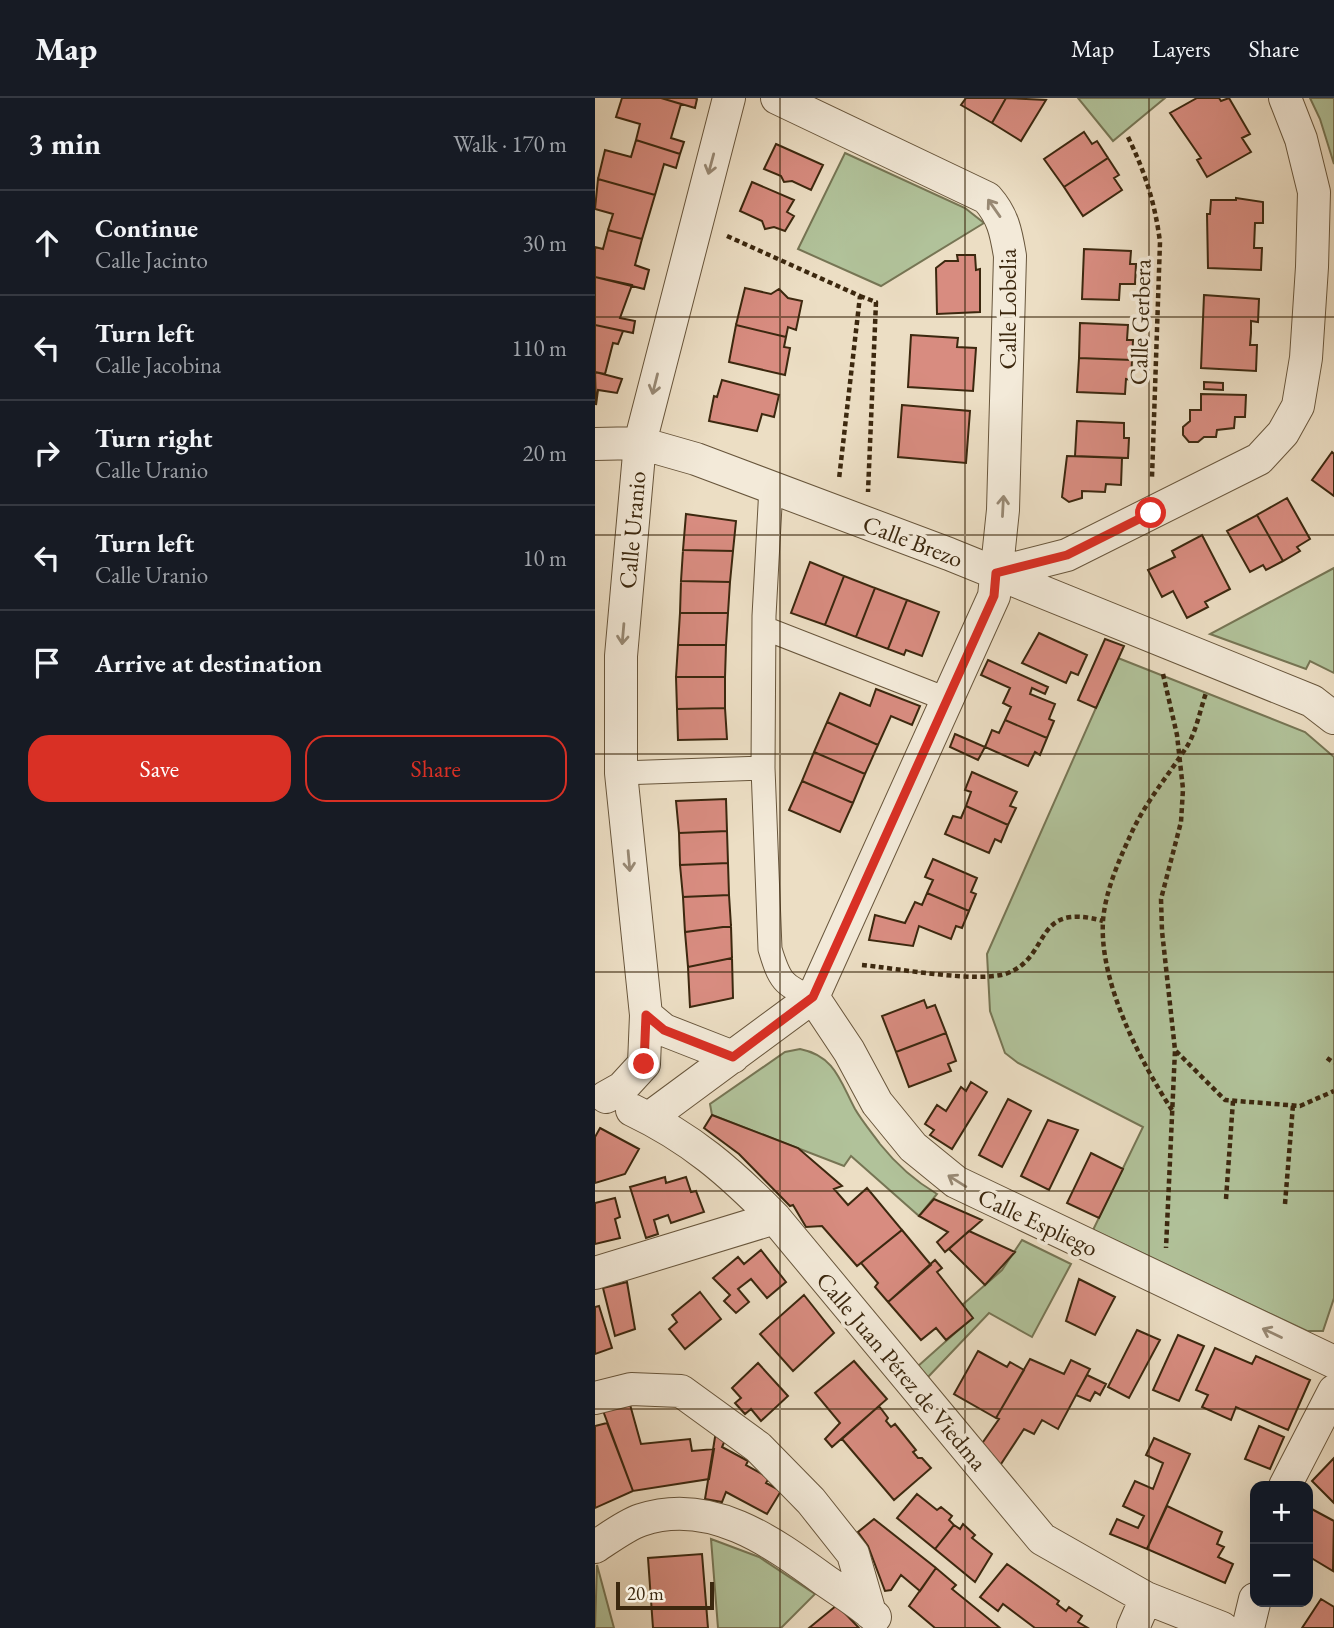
<!DOCTYPE html>
<html lang="en">
<head>
<meta charset="utf-8">
<style>
	:root { --surface:#171b24; --page:#20242c; --text:#f1f3f6; --muted:#9ea1a6; --line:#363941; --accent:#d93025 }
	body { margin:0; font-family:"EB Garamond",serif; background:var(--page); color:var(--text) }
	.controls { position:absolute; right:21px; bottom:21px; display:grid; overflow:hidden; border-radius:14px; box-shadow:0 7px 28px #0002 }
	.controls button { width:63px; height:63px; display:grid; place-items:center; padding:0; border:0; border-bottom:2px solid var(--line); background:var(--surface); color:var(--text); font:35px sans-serif }
	.scale { position:absolute; left:21px; bottom:18px; width:98px; box-sizing:border-box; padding-left:7px; border:4px solid #3c280f; border-top:0; font-size:19px; line-height:24px; white-space:nowrap; color:#3c280f; -webkit-text-stroke:5px #f3ead9; paint-order:stroke }
	.stop { position:absolute; width:21px; height:21px; margin:-16px; border:5px solid #d93025; border-radius:50%; background:#fff }
	.stop.end { background:#d93025; border-color:#fff; box-shadow:0 2px 7px #0008 }
	.list { margin:0; padding:0; list-style:none }
	h2 { display:flex; justify-content:space-between; align-items:center; height:91px; margin:0; padding:0 28px; font-size:30px }
	h2 small { font-size:23px; font-weight:400; color:var(--muted) }
	.list li { display:grid; grid-template-columns:46px 1fr auto; gap:21px; align-items:center; box-sizing:border-box; height:105px; padding:0 28px; border-top:2px solid var(--line) }
	.list b { display:block; font-size:26px; white-space:nowrap }
	.list p { margin:0; font-size:23px; white-space:nowrap; color:var(--muted) }
	.list em { font-size:23px; font-style:normal; color:var(--muted) }
	.actions { display:flex; gap:14px; padding:21px 28px }
	.actions a { flex:1; padding:16px 0; border:2px solid var(--accent); border-radius:21px; text-align:center; font-size:24px; color:var(--accent) }
	.actions .main { background:var(--accent); color:#fff }
	.icon { flex:none; width:38px; height:38px; fill:none; stroke:currentColor; stroke-width:2; stroke-linecap:round; stroke-linejoin:round }
	.map { position:relative; flex:none; width:739px; height:1530px; overflow:hidden }
	header { display:flex; align-items:center; gap:42px; box-sizing:border-box; height:98px; padding:0 35px; background:var(--surface); border-bottom:2px solid var(--line) }
	header strong { font-size:33px }
	nav { display:flex; gap:38px; margin-inline-start:auto; font-size:24px }
	main { display:flex }
	aside { flex:1; background:var(--surface) }
	.map>svg:first-child { display:block }
	.green { fill:#b1c29a; stroke:#767554; stroke-width:2 }
	.building { fill:#d88c80; stroke:#3c280f; stroke-width:2 }
	.lines { fill:none; stroke-linecap:round; stroke-linejoin:round }
	.pedestrian-casing { stroke:#68563c; stroke-width:25 }
	.minor-casing { stroke:#68563c; stroke-width:34 }
	.path { stroke:#3c280f; stroke-width:4.5; stroke-dasharray:5 3.5; stroke-linecap:butt }
	.pedestrian { stroke:#f3ead9; stroke-width:23 }
	.minor { stroke:#f3ead9; stroke-width:32 }
	.oneway { stroke:#988974 }
	.route { stroke:#d93025; stroke-width:9 }
	.grid { fill:none; stroke:#3c280f; stroke-width:2; stroke-opacity:0.55 }
	.labels { text-anchor:middle; dominant-baseline:central; stroke-width:7; stroke-linejoin:round; paint-order:stroke }
	.street-label { font-size:24px; fill:#3c280f; stroke:#f3ead9 }
</style>
</head>
<body>
<header>
<strong>Map</strong>
<nav><a>Map</a><a>Layers</a><a>Share</a></nav>
</header>
<main>
<aside>
<h2>3 min<small>Walk · 170 m</small></h2>
<ul class="list">
<li><svg class="icon" aria-label="ahead" viewBox="0 0 24 24"><path d="M12 20V5M6 11l6-6 6 6"/></svg><div><b>Continue</b><p>Calle Jacinto</p></div><em>30 m</em></li>
<li><svg class="icon" aria-label="left" viewBox="0 0 24 24"><path d="M17 20v-9H6M10 6l-5 5 5 5"/></svg><div><b>Turn left</b><p>Calle Jacobina</p></div><em>110 m</em></li>
<li><svg class="icon" aria-label="right" viewBox="0 0 24 24"><path d="M7 20v-9h11M14 6l5 5-5 5"/></svg><div><b>Turn right</b><p>Calle Uranio</p></div><em>20 m</em></li>
<li><svg class="icon" aria-label="left" viewBox="0 0 24 24"><path d="M17 20v-9H6M10 6l-5 5 5 5"/></svg><div><b>Turn left</b><p>Calle Uranio</p></div><em>10 m</em></li>
<li><svg class="icon" aria-label="arrive" viewBox="0 0 24 24"><path d="M6 21V4h12l-3 4 3 4H6"/></svg><div><b>Arrive at destination</b></div></li>
</ul>
<div class="actions"><a class="main">Save</a><a>Share</a></div>
</aside>
<div class="map">
<svg width="739" height="1530" viewBox="0 0 739 1530">
	<rect width="100%" height="100%" fill="#ecdec4"/>
	<filter id="stains"><feTurbulence type="fractalNoise" baseFrequency=".00286" numOctaves="4"/><feColorMatrix values="0 0 0 0 .2 0 0 0 0 .09 0 0 0 0 .02 0 0 0 .5 -.17"/></filter>
	<radialGradient id="worn" r=".72"><stop offset=".6" stop-color="#630" stop-opacity="0"/><stop offset="1" stop-color="#630" stop-opacity=".3"/></radialGradient>
	<path class="green" d="M483,0h87l-52,43z
		M715,0h24v66l-14,-45z
		M250,55l120,55 19,15 -103,63 -83,-37z
		M739,470v105l-24,-12 -4,8 -96,-35z
		M523,560l187,74 29,25v541l-11,33h-16l-214,-101 50,-103 -125,-64 -13,-10 -15,-42 -3,-57z
		M205,951c35,7 40,32 55,60 7,12 17,24 25,35 16,20 35,37 57,50l-18,22 -68,-60 -7,10 -132,-51 -2,-11 75,-52z
		M427,1142l49,24 -39,73 -43,-24 -61,64 -11,-10 55,-49 -11,-12 41,-36z
		M116,1441l48,18 56,37 -34,34h-63z
		M2,1467l17,63h-19z"/>
	<path class="building" d="M27,0h39l20,6 -10,34 13,4 -4,12 -44,-14 4,-16 -24,-7z
		M66,0h34l2,1 -2,9z
		M371,0h40l-14,25 -31,-18z
		M411,0l40,2 -25,41 -29,-18z
		M602,0h22l2,3 8,-3 21,36 -8,4 9,14 -44,25 -10,-17 4,-2 -31,-45z
		M489,34l8,12 5,-3 11,17 -44,29 -20,-28z
		M41,42l44,14 -4,14 -12,-4 -9,31 -57,-16 7,-29 26,7z
		M181,46l47,21 -12,25 -19,-9 -8,1 -3,-6 -17,-7z
		M513,60l11,17 -5,3 8,12 -39,26 -19,-29z
		M3,81l57,16 -13,44 -34,-9 5,-16 -18,-5z
		M157,84l42,18 -7,12 7,4 -9,15 -11,-4 -9,2 -3,-8 -22,-10z
		M641,100l27,4v21h-8l-1,25h8l-1,22 -53,-2 -1,-54h3l1,-14h25z
		M13,132l34,9 -7,26 14,5 -5,19 -49,-12v-30l8,2z
		M489,151l47,2 -1,13h6l-1,20h-15l-1,16 -37,-1z
		M362,157h18l1,15 4,-1v43l-43,2 -1,-46 9,-7h13z
		M0,179l37,8 -12,33 15,3 -2,12 -38,-8z
		M150,190l26,6 8,-5 9,9 14,3 -6,29 -8,-3 -2,10 -50,-12z
		M609,197l55,4 -1,23 -7,-1v12l-1,12h7l-1,26 -55,-3z
		M485,225l48,2 -1,15h6l-1,20 -53,-2z
		M0,227l28,6 -5,13 -5,-1 -8,31 -10,-2z
		M141,227l50,12 -2,10 6,1 -5,27 -56,-13z
		M316,237l47,3 -1,9 19,1 -3,43 -65,-4z
		M484,260l53,2 -1,20 -5,-1 -1,15 -48,-2z
		M0,274l27,7 -5,14 -19,-3 -2,15z
		M127,282l57,15 -5,22 -12,-3 -5,17 -48,-10 5,-25 3,1z
		M609,284l19,1v7l-19,-1z
		M606,296l45,1 -1,22h-10l-1,11 -17,2 -1,7h-12l-6,5h-9l-6,-7v-8l7,-6v-11h11z
		M307,307l68,6 -4,52 -68,-6z
		M482,323l47,2v15h5l-1,20 -53,-2z
		M737,354l2,2v42l-22,-16z
		M472,358l55,2 -1,27 -15,-1 -1,8 -23,-1v7l-13,4 -7,-5z
		M692,400l23,41 -13,8 3,4 -17,10 -26,-46z
		M91,416l50,7 -3,30 -50,-1z
		M662,417l26,46 -17,9 -3,-5 -13,7 -23,-41z
		M607,437l28,54 -25,13 3,5 -21,11 -14,-27 -11,6 -14,-27 27,-13 -3,-6z
		M88,452l50,1 -3,31 -49,-1z
		M215,464l34,14 -19,49 -34,-12z
		M249,478l31,12 -19,49 -31,-12z
		M86,483l49,1 -2,31h-48z
		M280,490l32,12 -19,49 -32,-12z
		M312,502l32,12 -17,44 -16,-6 -2,5 -16,-6z
		M85,515h48l-2,32h-48z
		M444,535l48,22 -9,20 -7,-3 -5,11 -44,-20z
		M510,541l19,7 -28,62 -18,-8z
		M83,547h48l-1,32h-49z
		M393,562l60,27 -3,7 -13,-6 -2,6 25,10 -6,15 5,2 -7,17 -42,-18 6,-13 -8,-4 7,-15 -29,-13z
		M81,579h49v31l-48,1z
		M281,591l44,17 -8,19 -21,-9 -13,29 -51,-23 13,-29 30,13z
		M130,610l2,31 -49,1 -1,-31z
		M410,622l42,18 -7,17 -5,-3 -7,14 -43,-19 7,-17 7,3z
		M232,624l51,23 -13,29 -51,-22z
		M360,636l30,13 -7,13 -28,-13z
		M219,654l51,22 -12,29 -51,-22z
		M377,674l45,20 -7,14 6,2 -8,17 -42,-19 5,-14 -6,-2z
		M207,683l51,22 -13,29 -51,-22z
		M131,701l1,32 -48,2 -3,-32z
		M371,708l42,19 -7,17 -6,-3 -6,14 -44,-19 8,-18 8,2z
		M132,733l1,32 -48,2 -1,-32z
		M338,761l44,19 -6,14 5,2 -7,17 -42,-18 6,-13 -8,-3z
		M133,765l1,32 -46,2 -3,-32z
		M332,795l42,18 -7,17 -6,-2 -5,13 -32,-13 -6,20 -44,-6 6,-25 30,8 10,-21 7,3z
		M134,797l2,31 -46,6 -2,-35z
		M136,828l1,32 -44,9 -3,-35z
		M137,860l1,40 -43,9 -2,-40z
		M329,902l3,8 8,-3 11,28 -50,19 -14,-36z
		M351,935l10,28 -8,3 3,7 -42,16 -13,-35z
		M376,984l16,10 -35,57 -22,-14 4,-5 -9,-6 12,-19 9,6 15,-24 5,4z
		M413,1001l23,12 -29,56 -23,-12z
		M117,1017l86,33 44,38 -8,3 14,16 19,-17 35,42 -45,36 -35,-40 -16,1 -13,-22 -3,1 -51,-52 -35,-26z
		M453,1022l30,10 -29,60 -28,-14z
		M5,1030l39,21 -14,25 -30,9v-46z
		M496,1055l32,16 -24,49 -32,-15z
		M70,1079l1,6 20,-6 5,15 5,-1 8,21 -33,11 -3,-8 -14,5 4,14 -12,4 -16,-51z
		M20,1100l5,19 -5,2 5,19 -25,6v-41z
		M339,1101l48,21 -37,32 -8,-10 11,-10 -29,-16z
		M307,1132l29,35 -43,37 -13,-15 3,-4 -17,-20z
		M374,1133l46,21 -30,33 -36,-36z
		M166,1152l25,32 -19,16 -16,-19 -13,10 11,13 -13,11 -12,-12 6,-6 -17,-17 25,-21 6,7z
		M340,1162l7,8 -5,4 36,46 -27,22 -10,-12 -15,12 -33,-38z
		M484,1181l36,18 -20,38 -29,-14z
		M32,1184l8,47 -20,7 -12,-48z
		M105,1194l21,27 -36,30 -16,-20 8,-7 -5,-7z
		M209,1197l30,38 -41,38 -33,-37z
		M4,1208l13,42 -17,6v-47z
		M542,1232l23,10 -31,58 -21,-11z
		M583,1237l26,11 -25,55 -26,-11z
		M620,1250l37,16 4,-8 54,24 -22,50 -52,-23 -5,13 -29,-13 6,-12 -12,-5z
		M383,1253l29,16 3,-5 14,8 -28,48 -42,-24z
		M435,1261l34,15 7,-14 19,9 -32,60 -16,-9 -8,14 -10,-5 -25,38 -18,-22 18,-26 -3,-1z
		M259,1263l33,38 -55,48 -7,-8 15,-16 -25,-30z
		M163,1265l30,33 -27,25 -10,-12 -6,5 -10,-11 6,-5 -9,-10z
		M492,1277l19,9 -6,11 -5,-3 -5,9 -14,-6z
		M34,1303l12,43 49,-5 2,12 22,-2 -5,30 -76,12 -31,-83z
		M284,1308l9,12 -2,3 5,6 4,-3 21,26 -3,2 5,6h4l9,10 -37,32 -52,-61z
		M12,1325l26,68 -38,17v-82z
		M664,1328l25,11 -14,32 -25,-10z
		M121,1333l10,7 -4,9 26,14 -2,4 23,13 -3,5 15,8 -14,23 -41,-22 -4,10 -17,-3z
		M559,1340l36,16 -43,95 -37,-15 7,-15 21,9 6,-12 -21,-10 12,-25 18,8 10,-26 -17,-8z
		M739,1360v45l-22,-22z
		M322,1396l20,16 4,-3 11,9 -3,4 5,5 -19,24 -38,-31z
		M572,1408l55,26 -5,12 7,3 -6,10 15,7 -8,19 -78,-34z
		M713,1409l26,14 -1,50 -25,-15z
		M279,1421l62,49 -16,23 -19,-16 -10,15 -6,1 -17,-45 -10,-14z
		M368,1426l12,11 -3,3 20,16 -17,28 -40,-33 19,-24 6,4z
		M107,1456l6,74h-55l-5,-70z
		M412,1466l52,37 -2,3 9,7 3,-4 13,9 -4,6 10,6h-53l-32,-24 -5,7 -18,-14z
		M341,1470l20,17 -4,4 48,39h-65l-26,-22z
		M726,1501l13,8v21h-32z
		M242,1507l22,23h-50z"/>
	<g class="lines">
		<defs>
			<path id="pedestrian" d="M176,389l-7,129 -1,152 7,181c9,30 13,38 43,48
				M169,530l182,71
				M26,675l142,-5"/>
			<path id="minor" d="M0,346l45,-1 56,16 253,95 363,147 22,17
				M401,475l71,-18 192,-96 24,-26 15,-27 8,-48 6,-91 2,-75 -13,-53 -16,-41
				M218,899l36,54 28,52 36,44 43,35 378,180
				M51,917l18,15 69,27
				M11,999l16,-9 22,-24 2,-49 -25,-242v-117l19,-213 89,-345
				M37,1012c59,28 98,62 143,108l267,321 104,59 76,30
				M54,1020l164,-121 181,-401 9,-86 7,-254c-4,-24 -7,-40 -23,-58l-210,-100
				M0,1175l180,-55
				M0,1300l36,-9 50,2 77,56 53,54 42,53 17,59
				M690,1388l49,-95
				M0,1449c14,-9 31,-22 46,-27 69,-23 130,21 182,59 17,12 37,24 52,38
				M538,1530l13,-30
				M653,1530l7,-29"/>
		</defs>
		<use href="#pedestrian" class="pedestrian-casing"/>
		<use href="#minor" class="minor-casing"/>
		<path class="path" d="M533,39c17,35 27,66 32,105l-8,235
			M132,138l133,60 -21,183
			M265,198l16,6 -8,190
			M568,576l14,61 6,54 -2,33 -20,77 1,32 13,119 -9,198
			M267,867c34,3 117,19 146,8 44,-17 24,-72 95,-52
			M581,953l49,49 75,6 34,-15
			M732,960l7,5
			M577,1012c-32,-49 -73,-128 -69,-189 2,-29 16,-61 28,-87 14,-31 36,-57 55,-86 10,-15 14,-38 20,-55
			M631,1101l7,-98
			M690,1106l8,-99"/>
		<use href="#pedestrian" class="pedestrian"/>
		<use href="#minor" class="minor"/>
	</g>
	<defs><path id="oneway-shaft" d="M-6 0H5M1.5-3L5.5 0L1.5 3" fill="none" stroke-width="1.6" stroke-linecap="round" stroke-linejoin="round" transform="scale(1.75)"/></defs>
	<g class="oneway">
		<use href="#oneway-shaft" transform="translate(116 66) rotate(105)"/>
		<use href="#oneway-shaft" transform="translate(399 110) rotate(-125)"/>
		<use href="#oneway-shaft" transform="translate(60 286) rotate(104)"/>
		<use href="#oneway-shaft" transform="translate(408 408) rotate(-87)"/>
		<use href="#oneway-shaft" transform="translate(28 536) rotate(95)"/>
		<use href="#oneway-shaft" transform="translate(34 763) rotate(85)"/>
		<use href="#oneway-shaft" transform="translate(362 1083) rotate(-148)"/>
		<use href="#oneway-shaft" transform="translate(677 1235) rotate(-155)"/>
	</g>
	<g class="lines">
		<path class="route" d="M49,966l2,-49 18,15 69,27 80,-60 181,-401 2,-23 71,-18 84,-42"/>
	</g>
	<path class="grid" d="M185,0v1530M370,0v1530M554,0v1530M0,219h739M0,437h739M0,656h739M0,874h739M0,1093h739M0,1311h739"/>
	<g class="labels">
		<g class="street-label">
			<text transform="translate(412 211) rotate(-90)">Calle Lobelia</text>
			<text transform="translate(545 224) rotate(-88)">Calle Gerbera</text>
			<text transform="translate(37 432) rotate(-85)">Calle Uranio</text>
			<text transform="translate(318 443) rotate(21)">Calle Brezo</text>
			<text transform="translate(443 1124) rotate(25)">Calle Espliego</text>
			<text transform="translate(307 1273) rotate(50)">Calle Juan Pérez de Viedma</text>
		</g>
	</g>
	<rect width="100%" height="100%" filter="url(#stains)"/>
	<rect width="100%" height="100%" fill="url(#worn)"/>
</svg>
<div class="controls">
<button>+</button>
<button>−</button>
</div>
<div class="scale">20 m</div>
<div class="stop" style="left:556px;top:415px"></div>
<div class="stop end" style="left:49px;top:966px"></div>
</div>
</main>
</body>
</html>
